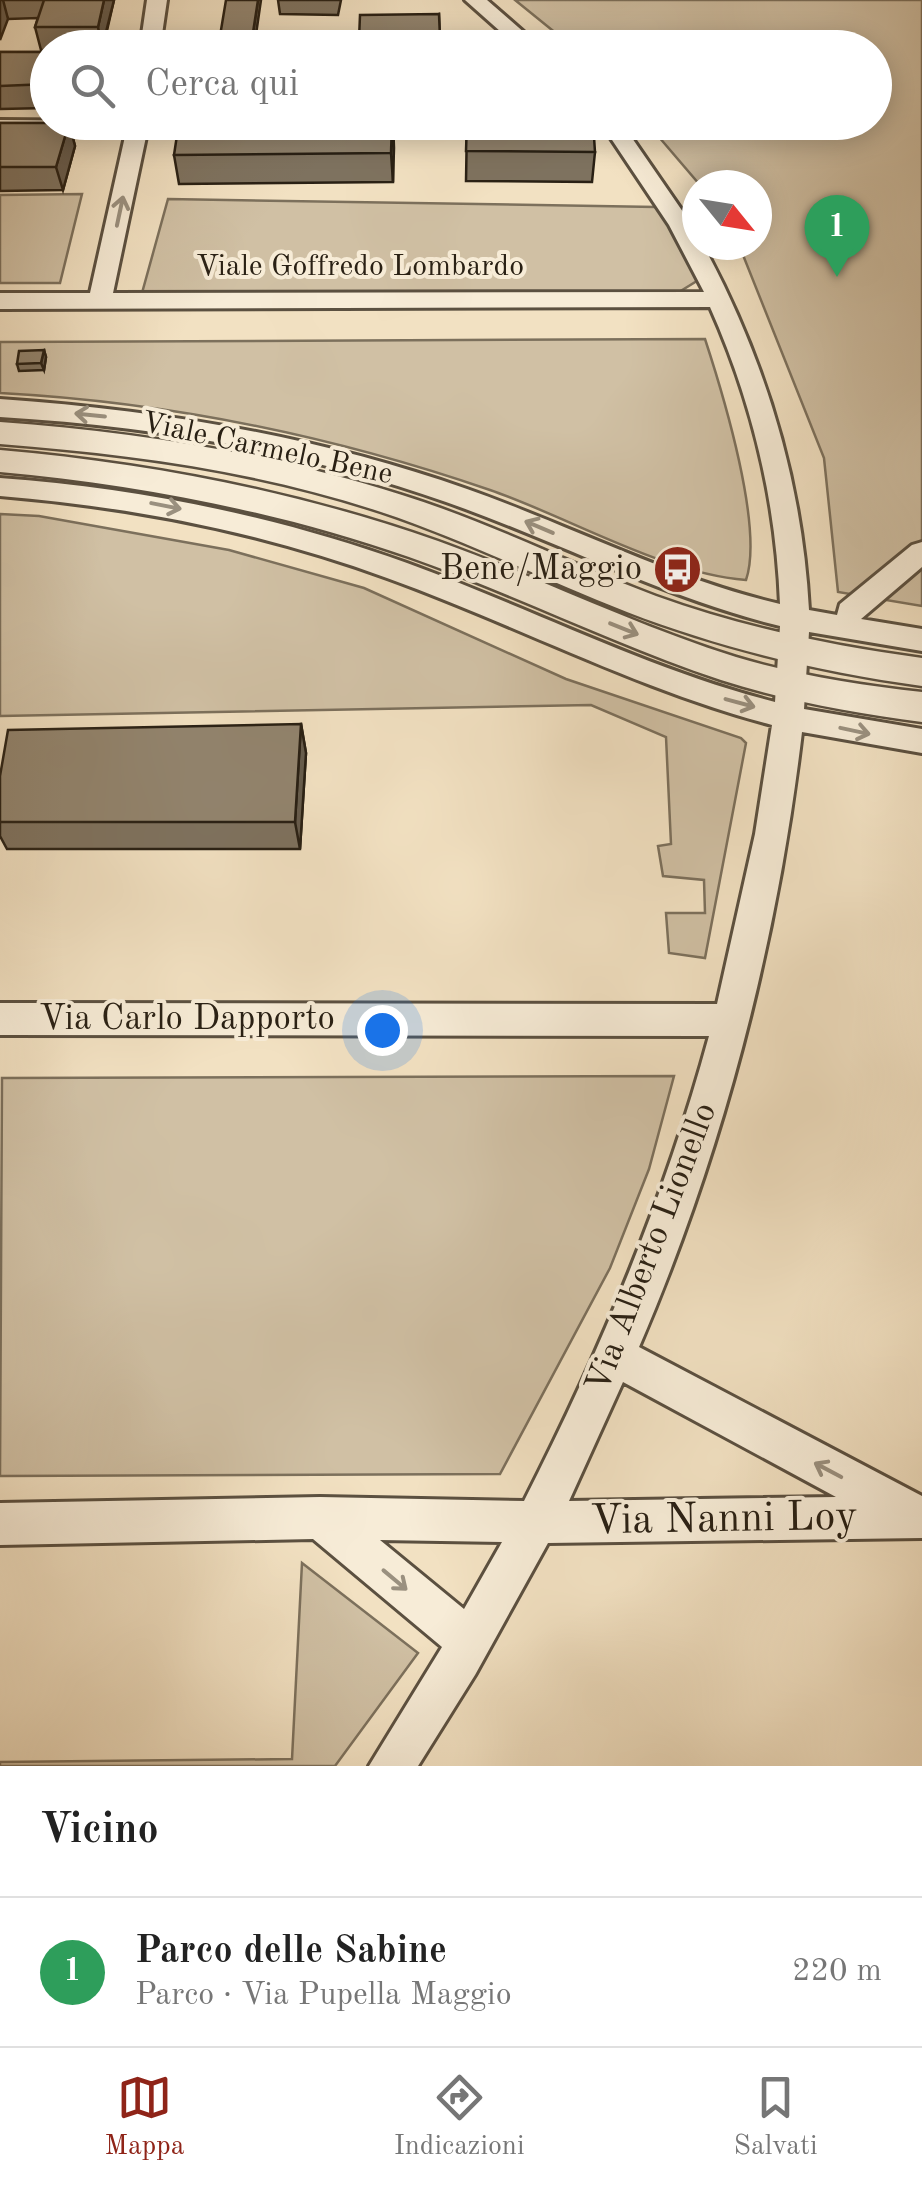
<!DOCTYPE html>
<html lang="it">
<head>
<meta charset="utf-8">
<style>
	:root { --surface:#fff; --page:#f6f6f6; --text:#222; --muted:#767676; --line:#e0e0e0; --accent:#8f2418 }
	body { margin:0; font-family:"Old Standard TT",serif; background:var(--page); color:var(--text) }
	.compass { position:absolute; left:682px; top:170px; width:90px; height:90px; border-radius:50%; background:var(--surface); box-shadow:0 5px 25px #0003; rotate:120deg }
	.you { position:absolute; left:382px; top:1030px; width:35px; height:35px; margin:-25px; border:8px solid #fff; border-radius:50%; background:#1a73e8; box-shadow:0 0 0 15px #1a73e833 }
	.badge { display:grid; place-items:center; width:65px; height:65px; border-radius:50%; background:var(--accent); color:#fff; font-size:32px; font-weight:700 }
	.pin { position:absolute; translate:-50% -82px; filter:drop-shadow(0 2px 5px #0008) }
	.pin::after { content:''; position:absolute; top:52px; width:35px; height:30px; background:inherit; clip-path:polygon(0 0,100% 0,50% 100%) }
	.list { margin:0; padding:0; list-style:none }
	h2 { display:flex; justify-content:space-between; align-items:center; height:130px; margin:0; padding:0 40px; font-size:42px }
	h2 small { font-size:32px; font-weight:400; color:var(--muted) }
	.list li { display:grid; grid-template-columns:65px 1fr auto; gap:30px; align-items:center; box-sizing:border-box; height:150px; padding:0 40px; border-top:2px solid var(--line) }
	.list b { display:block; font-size:38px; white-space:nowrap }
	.list p { margin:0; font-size:32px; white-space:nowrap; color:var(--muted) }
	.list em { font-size:32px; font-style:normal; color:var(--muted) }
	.icon { flex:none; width:55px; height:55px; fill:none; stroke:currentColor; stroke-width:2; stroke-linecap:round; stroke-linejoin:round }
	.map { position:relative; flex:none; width:922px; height:1766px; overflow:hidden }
	.search { position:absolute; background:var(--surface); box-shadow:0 5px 25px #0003; left:30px; right:30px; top:30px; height:110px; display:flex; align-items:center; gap:25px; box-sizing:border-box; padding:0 35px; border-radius:55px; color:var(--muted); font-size:38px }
	.sheet { height:280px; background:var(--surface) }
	nav { display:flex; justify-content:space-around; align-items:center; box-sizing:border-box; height:140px; border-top:2px solid var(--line); background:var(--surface); font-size:28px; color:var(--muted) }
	nav a { display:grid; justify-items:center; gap:5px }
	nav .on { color:var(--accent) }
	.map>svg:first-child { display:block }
	.green { fill:#d0c0a4; stroke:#7c705c; stroke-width:2.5 }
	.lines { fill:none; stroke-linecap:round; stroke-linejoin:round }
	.minor-casing { stroke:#5b5040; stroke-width:6 }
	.tertiary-casing { stroke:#5b5040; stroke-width:5 }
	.minor { fill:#f7ecd7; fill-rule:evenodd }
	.tertiary { fill:#f7ecd7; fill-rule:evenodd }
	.wall { fill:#7e725f; stroke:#292014; stroke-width:2.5 }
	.shaded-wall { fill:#665c4d; stroke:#292014; stroke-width:2.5 }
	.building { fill:#92846e; stroke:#292014; stroke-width:2.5 }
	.oneway { stroke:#9a907f }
	.labels { text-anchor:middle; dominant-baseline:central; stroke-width:8; stroke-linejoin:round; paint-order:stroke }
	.far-street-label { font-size:30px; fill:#292014; stroke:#f7ecd7 }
	.poi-label { font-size:35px; fill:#292014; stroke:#f7ecd7; text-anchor:end }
	.street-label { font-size:35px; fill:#292014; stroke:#f7ecd7 }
	.near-street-label { font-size:42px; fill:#292014; stroke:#f7ecd7 }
</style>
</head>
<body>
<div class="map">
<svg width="922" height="1766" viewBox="0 0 922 1766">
	<rect width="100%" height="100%" fill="#f2e1c2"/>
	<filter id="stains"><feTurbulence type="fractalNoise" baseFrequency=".002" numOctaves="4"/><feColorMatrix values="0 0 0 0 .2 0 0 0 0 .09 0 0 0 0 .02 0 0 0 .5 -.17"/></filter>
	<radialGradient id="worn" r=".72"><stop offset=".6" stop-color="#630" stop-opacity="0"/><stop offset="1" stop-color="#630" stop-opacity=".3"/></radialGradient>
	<path class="green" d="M515,0h407v606l-84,-14 -14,-134 -85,-213h18v-60h-57l-53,-62 227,-1v-74l-301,-1z
		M82,194l-22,89h-60v-88z
		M168,199l488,8 17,20 27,52 -21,13 -537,1z
		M705,339c18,55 59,189 41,241 -85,-7 -175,-62 -256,-90 -160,-55 -322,-88 -490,-97v-51z
		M0,514l39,2 190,34 135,38 202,91 175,59 5,5 -41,215 -36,-5 -3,-40h39l-1,-33 -41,-4 -5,-30 13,-2 -5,-107 -75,-32 -591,11z
		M674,1076l-25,93 -39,99 -110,206 -500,2 2,-398z
		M302,1563l116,90 -83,113h-335v-4l292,-3z"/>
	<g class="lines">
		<defs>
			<path id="minor" d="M147,0h20l-7,48h-20z
				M465,0h22l55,48h-23z
				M0,120l228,2 3,4 -11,6h-73l-34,161 591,-1 -35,-67 -69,-103h21l71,103 5,20h6c61,112 99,235 106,365l28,5 3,-11 72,-59 10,-3v25l-61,52 61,10v22l-113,-19 -5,77 118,20v24l-120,-21c-25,211 -79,420 -163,615l283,149v42l-374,5 -73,132 -57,91h-49l73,-119 -129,-108 -313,6v-42l320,-6 204,4c76,-149 141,-303 185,-465l-709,-1v-32l717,1 38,-170 17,-109c-133,-35 -255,-100 -385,-147 -125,-46 -254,-71 -387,-82v-18c140,10 275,38 407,85 124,45 240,106 368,139l5,-76c-116,-28 -222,-85 -334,-124 -144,-51 -294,-76 -446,-85v-18c159,11 317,37 467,90 105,37 205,90 313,115 -4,-103 -28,-203 -70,-297l-710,2v-16h90l36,-161h-126zM623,1382l213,115 -267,4zM380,1540l122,2 -38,67z
				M339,122h211l-10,6 -191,2 -8,-1z"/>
			<path id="tertiary" d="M0,422c137,10 271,31 402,73 87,27 169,69 254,101 86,31 175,50 266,62v28c-101,-14 -199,-37 -295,-74 -82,-32 -162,-72 -246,-100 -123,-41 -252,-58 -381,-68z
				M0,450c149,13 296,41 438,91 100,36 196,84 298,116 60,18 123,28 186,35v30c-68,-9 -136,-21 -201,-42 -106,-35 -206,-86 -312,-123 -133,-46 -269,-72 -409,-85z"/>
		</defs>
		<use href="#minor" class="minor-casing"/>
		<use href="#tertiary" class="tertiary-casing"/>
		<use href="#minor" class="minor"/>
		<use href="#tertiary" class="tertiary"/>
	</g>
	<path class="wall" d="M0,0h114l-11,48h-55v2h-7l-6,-23 3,-9 -30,1z
		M278,0h63l-3,15 -58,-1z
		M439,14l1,34h-81v-8z
		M0,52h48v56l-48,1z
		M393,122v60l-214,2 -5,-29z
		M467,122l128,30 -3,30 -126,-1z
		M0,123h69l6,23 -12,44 -63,1z
		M44,350l2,7 -2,13 -25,1 -2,-7z
		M301,724l5,29 -6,96h-293l-7,-13v-60z"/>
	<path class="shaded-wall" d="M0,0h3l5,19 -8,21z
		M104,0h10l-12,48 -4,-21z
		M258,0h3l-7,48 -2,-9z
		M393,122l1,26 -1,34 -2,-29z
		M69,123l6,23 -12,44 -7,-23z
		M44,350l2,7 -2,13 -3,-7z
		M301,724l5,29 -6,96 -5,-27z"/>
	<path class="building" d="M44,0h60l-6,27h-63z
		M226,0h32l-6,39 14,9h-48z
		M439,14l1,24 -81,2 1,-25z
		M0,52h48v32l-48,2z
		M179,122h213l-1,31 -217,2z
		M467,122h126l2,30 -129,-1z
		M0,123h69l-13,44h-56z
		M44,350l-3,13 -24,1 2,-13z
		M301,724l-6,98h-295v-46l8,-46z"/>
	<defs><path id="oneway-shaft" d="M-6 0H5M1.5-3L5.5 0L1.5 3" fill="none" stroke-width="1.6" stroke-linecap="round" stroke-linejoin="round" transform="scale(2.5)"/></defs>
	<g class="oneway">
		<use href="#oneway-shaft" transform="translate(120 211) rotate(-78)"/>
		<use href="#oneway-shaft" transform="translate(90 415) rotate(-174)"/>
		<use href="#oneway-shaft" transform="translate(166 506) rotate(11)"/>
		<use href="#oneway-shaft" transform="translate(539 527) rotate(-157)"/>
		<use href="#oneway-shaft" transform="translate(624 629) rotate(22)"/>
		<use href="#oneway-shaft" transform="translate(740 703) rotate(15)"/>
		<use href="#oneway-shaft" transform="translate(855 731) rotate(12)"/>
		<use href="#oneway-shaft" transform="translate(828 1470) rotate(-152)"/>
		<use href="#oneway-shaft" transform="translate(395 1580) rotate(40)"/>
	</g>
	<defs>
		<symbol id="bus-disc" viewBox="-11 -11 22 22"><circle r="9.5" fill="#8f2418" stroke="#f7ecd7"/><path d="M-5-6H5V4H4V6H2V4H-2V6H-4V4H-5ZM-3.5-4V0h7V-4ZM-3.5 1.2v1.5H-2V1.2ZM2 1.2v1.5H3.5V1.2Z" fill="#fff"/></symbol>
	</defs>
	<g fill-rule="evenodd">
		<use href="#bus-disc" x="650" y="542" width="55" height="55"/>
	</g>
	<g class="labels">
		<g class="far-street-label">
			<text x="360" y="267">Viale Goffredo Lombardo</text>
			<text transform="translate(267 449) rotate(12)">Viale Carmelo Bene</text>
		</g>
		<g class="poi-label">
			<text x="642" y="569">Bene/Maggio</text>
		</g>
		<g class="street-label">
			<text x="187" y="1019">Via Carlo Dapporto</text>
			<text transform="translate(652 1248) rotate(-69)">Via Alberto Lionello</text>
		</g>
		<g class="near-street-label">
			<text transform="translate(724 1520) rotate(-1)">Via Nanni Loy</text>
		</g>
	</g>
	<rect width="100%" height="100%" filter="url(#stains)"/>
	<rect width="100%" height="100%" fill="url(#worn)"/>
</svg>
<svg class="compass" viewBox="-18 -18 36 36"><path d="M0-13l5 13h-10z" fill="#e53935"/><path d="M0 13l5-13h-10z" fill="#767676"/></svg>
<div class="you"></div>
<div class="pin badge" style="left:837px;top:277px;background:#2e9e5b">1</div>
<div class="search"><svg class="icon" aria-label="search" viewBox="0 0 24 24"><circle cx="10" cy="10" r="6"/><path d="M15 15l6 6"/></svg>Cerca qui</div>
</div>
<section class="sheet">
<h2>Vicino<small></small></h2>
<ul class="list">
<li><span class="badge" style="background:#2e9e5b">1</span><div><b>Parco delle Sabine</b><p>Parco · Via Pupella Maggio</p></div><em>220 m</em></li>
</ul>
</section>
<nav>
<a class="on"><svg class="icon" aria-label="map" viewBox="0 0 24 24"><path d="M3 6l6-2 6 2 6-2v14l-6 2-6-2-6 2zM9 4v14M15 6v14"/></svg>Mappa</a>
<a><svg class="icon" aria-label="directions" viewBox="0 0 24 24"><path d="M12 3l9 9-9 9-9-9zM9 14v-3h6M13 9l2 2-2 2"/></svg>Indicazioni</a>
<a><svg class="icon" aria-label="saved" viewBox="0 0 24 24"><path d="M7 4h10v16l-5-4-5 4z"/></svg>Salvati</a>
</nav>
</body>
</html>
